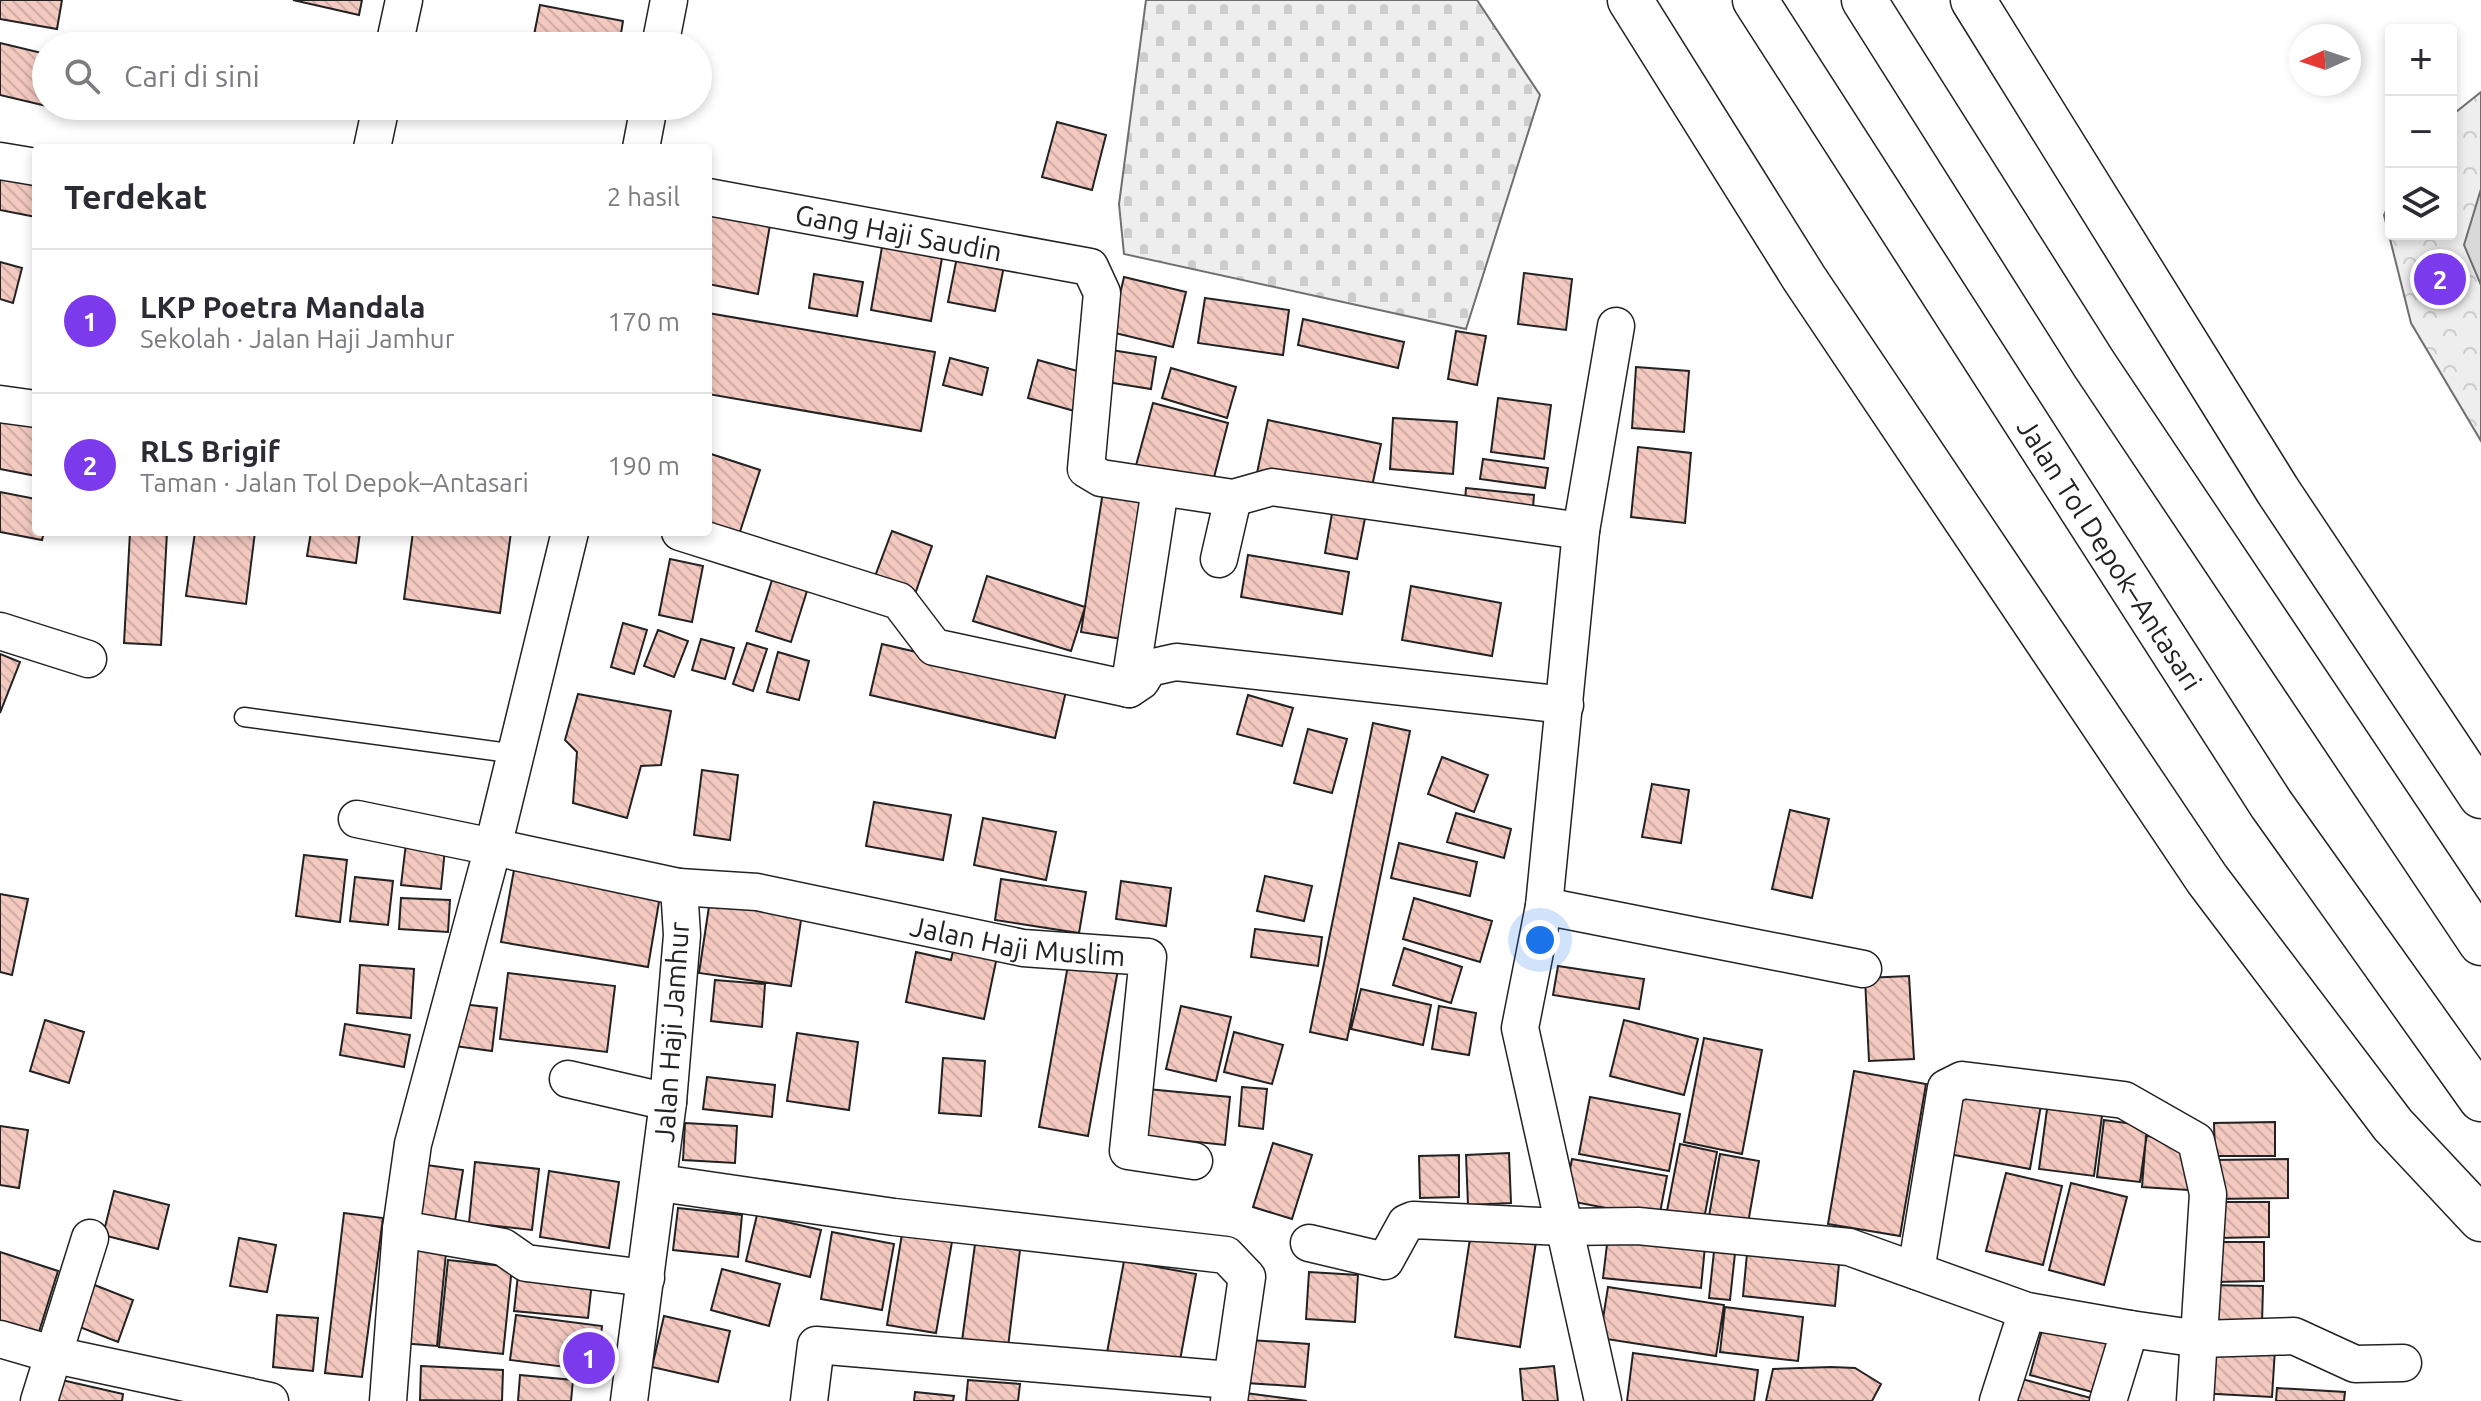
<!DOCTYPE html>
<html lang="id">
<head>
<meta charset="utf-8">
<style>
	:root { --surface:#fff; --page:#f2f2f3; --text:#2b2b33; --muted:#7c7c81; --line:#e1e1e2; --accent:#7c3aed }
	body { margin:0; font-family:Ubuntu,sans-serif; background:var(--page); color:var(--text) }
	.controls { position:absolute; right:24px; top:24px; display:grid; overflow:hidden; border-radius:8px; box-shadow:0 4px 12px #0003 }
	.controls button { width:72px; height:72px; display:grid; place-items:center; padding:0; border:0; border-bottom:2px solid var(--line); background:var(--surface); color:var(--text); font:40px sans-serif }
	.compass { position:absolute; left:2289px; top:24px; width:72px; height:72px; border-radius:50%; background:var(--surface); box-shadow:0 4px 12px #0003; rotate:267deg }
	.you { position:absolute; left:1540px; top:940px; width:28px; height:28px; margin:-20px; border:6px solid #fff; border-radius:50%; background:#1a73e8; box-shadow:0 0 0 12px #1a73e833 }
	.badge { display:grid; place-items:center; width:52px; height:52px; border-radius:50%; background:var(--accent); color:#fff; font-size:26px; font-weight:700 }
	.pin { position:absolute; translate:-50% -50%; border:4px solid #fff; box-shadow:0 2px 8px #0006 }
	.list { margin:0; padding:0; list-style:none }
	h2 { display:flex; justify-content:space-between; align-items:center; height:104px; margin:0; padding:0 32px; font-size:34px }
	h2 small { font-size:26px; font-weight:400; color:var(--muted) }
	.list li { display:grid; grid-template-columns:52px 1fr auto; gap:24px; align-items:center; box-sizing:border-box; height:144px; padding:0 32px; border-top:2px solid var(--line) }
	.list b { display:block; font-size:30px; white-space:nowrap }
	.list p { margin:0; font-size:26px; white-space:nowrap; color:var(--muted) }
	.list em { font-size:26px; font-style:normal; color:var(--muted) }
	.icon { flex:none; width:44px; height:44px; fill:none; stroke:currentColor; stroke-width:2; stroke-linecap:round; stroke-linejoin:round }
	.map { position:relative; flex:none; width:2481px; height:1401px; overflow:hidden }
	.search { position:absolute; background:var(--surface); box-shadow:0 4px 12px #0003; left:32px; top:32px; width:680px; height:88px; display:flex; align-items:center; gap:20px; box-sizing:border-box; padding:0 28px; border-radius:44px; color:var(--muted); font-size:30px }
	.panel { position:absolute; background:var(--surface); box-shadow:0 4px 12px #0003; left:32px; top:144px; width:680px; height:392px; border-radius:8px }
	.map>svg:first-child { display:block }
	.cemetery { fill:url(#cemetery-stones); stroke:#6f6f6f; stroke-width:2 }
	.park { fill:url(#park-crowns); stroke:#6f6f6f; stroke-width:2 }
	.water { fill:#d9d9d9; stroke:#6f6f6f; stroke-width:2 }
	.building { fill:url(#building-back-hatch); stroke:#222; stroke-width:2 }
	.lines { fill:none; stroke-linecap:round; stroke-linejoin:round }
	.lane-casing { stroke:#222; stroke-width:21 }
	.street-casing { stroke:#222; stroke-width:39 }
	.highway-casing { stroke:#222; stroke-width:47 }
	.lane { stroke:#fff; stroke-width:18 }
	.street { stroke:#fff; stroke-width:36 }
	.highway { stroke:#fff; stroke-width:44 }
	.labels { text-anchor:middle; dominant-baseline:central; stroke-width:6; stroke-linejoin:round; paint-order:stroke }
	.street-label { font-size:28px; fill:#222; stroke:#fff }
</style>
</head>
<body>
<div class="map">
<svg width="2481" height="1401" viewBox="0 0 2481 1401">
	<defs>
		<pattern id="cemetery-stones" width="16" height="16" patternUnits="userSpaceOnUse" patternTransform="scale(2)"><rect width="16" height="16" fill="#eee"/><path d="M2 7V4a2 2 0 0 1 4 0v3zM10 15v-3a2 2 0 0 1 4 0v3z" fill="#ccc"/></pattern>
		<pattern id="park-crowns" width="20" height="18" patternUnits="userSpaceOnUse" patternTransform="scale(2)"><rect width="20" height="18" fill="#eee"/><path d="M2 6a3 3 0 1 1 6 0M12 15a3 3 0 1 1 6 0" fill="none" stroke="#ccc"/></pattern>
		<pattern id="building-back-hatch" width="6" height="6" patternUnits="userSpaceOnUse" patternTransform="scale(2)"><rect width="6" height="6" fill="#f3c9c0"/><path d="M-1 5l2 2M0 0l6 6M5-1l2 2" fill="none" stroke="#d0aca5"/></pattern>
	</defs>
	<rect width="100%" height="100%" fill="#fff"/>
	<path class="cemetery" d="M1146,0h331l63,95 -74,234 -342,-75 -5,-50z"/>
	<path class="park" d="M2481,92v349l-70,-118 -27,-108 7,-15v34h60v-118z"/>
	<path class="water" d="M2481,189v96l-17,-40z"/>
	<path class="building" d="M0,0h62l-5,29 -57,-10z
		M293,0h69l-3,15z
		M540,5l83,16 -4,25 -87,-1z
		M0,43l46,11v52h31l-1,7 -76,-18z
		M1057,122l49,13 -14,55 -50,-13z
		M0,172l36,1v44l-36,-7z
		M708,214l62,11 -12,69 -50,-10z
		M882,247l60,11 -11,63 -60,-11z
		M958,252l47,9 -10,50 -47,-9z
		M0,262l22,6 -9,35 -13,-4z
		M1524,273l48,6 -6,51 -48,-6z
		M814,274l49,8 -6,34 -48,-8z
		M1124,277l62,15 -13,55 -62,-15z
		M1205,298l84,12 -6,45 -85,-12z
		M708,313l227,39 -14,79 -213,-37z
		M1303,319l101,23 -6,26 -100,-23z
		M1456,331l30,5 -9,49 -29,-6z
		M1105,349l51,8 -5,32 -51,-8z
		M950,358l38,10 -6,27 -39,-10z
		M1038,360l50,14 -10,38 -50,-14z
		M1636,367l53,4 -5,61 -52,-4z
		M1171,368l65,19 -9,31 -65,-20z
		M1498,398l53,7 -7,54 -53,-7z
		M1153,403l75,20 -17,66 -76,-20z
		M0,411l36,1v64l-36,-7z
		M1393,418l64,4 -4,52 -63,-5z
		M1268,420l113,24 -11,52 -114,-18z
		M1638,447l53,6 -6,70 -54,-6z
		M708,453l52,17 -24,74 -28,-12z
		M1483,459l65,9 -3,20 -65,-9z
		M1104,485l53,9 -24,147 -52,-9z
		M1466,488l68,7 -2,25 -68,-7z
		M0,492l36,7v33h8l-2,8 -42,-8z
		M1334,502l33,6 -10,51 -32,-6z
		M892,531l40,15 -17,48 -41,-15z
		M130,532h37l-6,113 -37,-2z
		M195,532h60l-9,72 -60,-8z
		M311,532h49l-4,31 -49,-7z
		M413,532h98l-11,81 -96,-14z
		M1248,555l101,17 -7,42 -101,-17z
		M670,559l33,7 -11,56 -33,-7z
		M987,576l98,31 -14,44 -98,-30z
		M772,580l35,11 -16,51 -35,-11z
		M1411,586l90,17 -9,53 -90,-16z
		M623,623l24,7 -13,44 -23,-7z
		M658,630l30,11 -14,36 -30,-11z
		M701,639l33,9 -9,31 -33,-9z
		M747,643l20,6 -14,42 -20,-7z
		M882,644l185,43 -12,51 -185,-43z
		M778,652l31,9 -10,39 -32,-8z
		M0,654l20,8 -20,51z
		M578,694l93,17 -10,54 -20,1 -14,52 -54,-15 4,-51 -12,-12z
		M1248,695l45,13 -11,38 -45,-12z
		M1373,723l37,8 -63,309 -37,-8z
		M1308,729l39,10 -15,54 -38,-10z
		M1442,757l46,18 -14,37 -46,-18z
		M702,770l36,5 -8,65 -36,-5z
		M1652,784l37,6 -8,53 -39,-6z
		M874,802l77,13 -8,45 -77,-14z
		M1790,810l39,9 -17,79 -40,-9z
		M1456,813l55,16 -7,29 -57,-16z
		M983,818l73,14 -10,48 -72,-15z
		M407,835l39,4 -5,50 -40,-4z
		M1399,843l78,19 -7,34 -79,-18z
		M304,855l43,5 -7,62 -44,-6z
		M514,870l146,26 -12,71 -147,-25z
		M1265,876l47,10 -8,35 -47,-10z
		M355,877l38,4 -5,44 -38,-4z
		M1001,879l85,13 -7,41 -84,-13z
		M1121,881l50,7 -5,38 -50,-7z
		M711,893l92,14 -12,79 -92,-13z
		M0,894l28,5 -16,76 -12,-3z
		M401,898l49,2 -2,32 -49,-3z
		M1414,898l78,23 -12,41 -77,-23z
		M1255,929l67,8 -4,29 -67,-9z
		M956,938l43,9 -15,72 -78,-17 10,-50 35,8z
		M1404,948l58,19 -11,36 -58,-18z
		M1070,954l49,10 -31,172 -49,-9z
		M360,965l54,4 -3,49 -54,-5z
		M1558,966l86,13 -5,30 -86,-14z
		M508,973l107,13 -8,66 -107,-13z
		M1909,976l5,83 -45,2 -4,-83z
		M715,980l50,4 -3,43 -51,-6z
		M1361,989l70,16 -8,40 -72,-16z
		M452,1003l45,5 -5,43 -45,-6z
		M1181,1006l50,11 -15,64 -50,-12z
		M1439,1006l37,7 -7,42 -37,-6z
		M45,1020l39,12 -15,51 -39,-12z
		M1624,1020l74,19 -14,56 -74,-19z
		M345,1024l65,11 -6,32 -64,-12z
		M1234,1032l49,13 -11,39 -48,-12z
		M797,1033l61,9 -9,68 -62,-9z
		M1704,1038l58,12 -20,104 -58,-12z
		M943,1058l42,3 -4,55 -42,-3z
		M1854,1071l72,13 -26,152 -72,-12z
		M707,1077l68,8 -3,32 -69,-8z
		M1242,1087l25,2 -4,40 -24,-3z
		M1137,1088l93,9 -5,48 -93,-10z
		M1954,1089l87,16 -11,64 -87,-16z
		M2049,1094l55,7 -10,75 -55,-7z
		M1590,1097l90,17 -11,57 -90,-17z
		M2104,1120l44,6 -8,56 -43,-5z
		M2275,1122v34h-60l-1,-33z
		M685,1123l52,3 -2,37 -52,-3z
		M0,1126l28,4 -9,58 -19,-3z
		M2146,1136l46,4 -4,50 -46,-3z
		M1273,1143l39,12 -20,64 -39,-12z
		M1680,1144l37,8 -14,72 -37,-8z
		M1509,1153l2,50 -43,2 -2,-50z
		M1720,1154l39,7 -11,62 -39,-7z
		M1459,1155v42l-39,1 -1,-42z
		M1572,1159l95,17 -8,42 -95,-18z
		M2288,1159v39l-74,1 -1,-39z
		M475,1162l64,7 -7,61 -63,-7z
		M412,1163l51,7 -8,51 -50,-7z
		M549,1171l70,11 -10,66 -69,-11z
		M2006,1173l56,13 -19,79 -57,-14z
		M2071,1183l56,14 -23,88 -55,-15z
		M114,1191l55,14 -11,44 -55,-14z
		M2217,1202h52v35l-52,1z
		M678,1208l64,7 -4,42 -65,-7z
		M344,1213l39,5 -21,159 -37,-4z
		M757,1215l64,15 -11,47 -64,-16z
		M903,1228l50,8 -17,97 -49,-8z
		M832,1232l62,12 -12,66 -61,-11z
		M1471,1232l65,10 -16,105 -65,-10z
		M1608,1236l97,10 -4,42 -98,-10z
		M239,1238l37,7 -9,47 -37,-6z
		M1715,1242l21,2 -6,56 -21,-2z
		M2214,1242h50v39l-50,1z
		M1748,1243l92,10 -5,53 -92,-10z
		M975,1244l45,6 -12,97 -46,-6z
		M410,1250l36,3 -9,93 -36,-3z
		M0,1252l58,19 -20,64 -38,-12z
		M448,1260l64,7 -9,87 -64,-7z
		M1124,1261l72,13 -18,97 -72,-13z
		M722,1269l58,15 -11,42 -58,-16z
		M1309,1272l49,3 -3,47 -49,-3z
		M518,1275l74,7 -4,36 -74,-7z
		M92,1284l41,16 -15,42 -41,-16z
		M2205,1285l58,1 -1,38 -57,-1z
		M1608,1287l116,18 -8,51 -116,-18z
		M1725,1307l78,10 -5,44 -78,-9z
		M277,1315l41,3 -5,53 -40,-4z
		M516,1315l86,11 -5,45 -87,-11z
		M664,1316l66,15 -12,51 -66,-15z
		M2045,1319l73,20 -15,56 -73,-20z
		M1250,1340l59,4 -4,43 -58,-4z
		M2201,1344l74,5 -3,48 -74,-4z
		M1633,1353l125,17 -4,31h-127z
		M421,1366l82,4 -1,31 -82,-1z
		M1554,1366l4,35h-35l-3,-32z
		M1831,1367l24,1 26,16 -9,17h-106l7,-32z
		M520,1375l53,5 -2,21h-53z
		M53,1378l70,16 -1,7h-74z
		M2022,1379l76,21v1h-82z
		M968,1380l52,4 -2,17h-52z
		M2277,1388l68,4 -1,9h-68z
		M915,1392l39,4 -1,5h-39z
		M1238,1392l69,9h-70z"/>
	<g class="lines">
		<defs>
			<path id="lane" d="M244,717l272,37"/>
			<g id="street">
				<path d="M394,46l10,-46"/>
				<path d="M660,46l9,-46"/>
				<path d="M372,148l9,-42"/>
				<path d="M641,148l8,-42"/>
				<path d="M0,161l36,6"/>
				<path id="s1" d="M708,197l382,70 12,26 -16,176 15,9 132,20 39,-11 309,44"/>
				<path d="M0,404l36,5"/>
				<path d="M570,532l-77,315 186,40 3,48 -14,167 -39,299"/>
				<path d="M680,532l219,69 35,46 195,42 12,-8 8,-13 27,-6 389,43"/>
				<path d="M1219,559l14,-61"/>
				<path d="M0,631l88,28"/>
				<path d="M1129,689l31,-200"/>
				<path d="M357,819l136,28 -80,297 -12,85 -13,172"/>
				<path id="s2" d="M679,887l78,5 266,56 125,9 -20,194 66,10"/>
				<path d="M1544,906l319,63"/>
				<path d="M568,1079l100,23"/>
				<path d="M660,1183l234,34 332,38 21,22 -18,124"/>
				<path d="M401,1229l102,18 23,16 120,15"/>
				<path d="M1309,1243l76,18 21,-38 7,-3 150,7 75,-1 211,21 178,64 103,18 -22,72"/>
				<path d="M1916,1271l30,-183 16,-8 162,20 72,41 12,53 -13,207"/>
				<path d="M2130,1329l70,10 94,-3 61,28 48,-1"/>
				<path d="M0,1339l55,16 215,46"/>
				<path d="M39,1401l51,-163"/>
				<path d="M809,1401l7,-56 414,35"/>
				<path d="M1603,1401l-83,-373 24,-122 37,-375 35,-205"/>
				<path d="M1998,1401l29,-90"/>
			</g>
			<g id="highway">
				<path d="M1630,0l174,278 403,601 186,246 88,94"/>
				<path id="s3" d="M1755,0l516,804 210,295"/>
				<path d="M1864,0l230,364 387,579"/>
				<path d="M1973,0l305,491 203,305"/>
			</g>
		</defs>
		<use href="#lane" class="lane-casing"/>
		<use href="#street" class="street-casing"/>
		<use href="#highway" class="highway-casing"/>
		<use href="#lane" class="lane"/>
		<use href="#street" class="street"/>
		<use href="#highway" class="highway"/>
	</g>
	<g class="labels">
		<g class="street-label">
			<text stroke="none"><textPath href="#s1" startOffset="194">Gang Haji Saudin</textPath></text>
			<text stroke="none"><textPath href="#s3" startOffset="658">Jalan Tol Depok–Antasari</textPath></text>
			<text stroke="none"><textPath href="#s2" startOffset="344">Jalan Haji Muslim</textPath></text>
			<text transform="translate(671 1032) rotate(-86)">Jalan Haji Jamhur</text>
		</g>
	</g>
</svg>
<div class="controls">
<button>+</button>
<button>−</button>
<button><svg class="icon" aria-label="layers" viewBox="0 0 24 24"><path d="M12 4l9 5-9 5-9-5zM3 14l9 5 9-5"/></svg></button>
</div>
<svg class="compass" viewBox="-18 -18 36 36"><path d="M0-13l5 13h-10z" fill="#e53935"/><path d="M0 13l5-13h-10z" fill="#7c7c81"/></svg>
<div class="you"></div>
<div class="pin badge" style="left:589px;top:1358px">1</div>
<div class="pin badge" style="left:2440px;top:279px">2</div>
<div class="search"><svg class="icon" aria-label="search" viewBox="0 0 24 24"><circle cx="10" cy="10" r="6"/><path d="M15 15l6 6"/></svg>Cari di sini</div>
<section class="panel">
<h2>Terdekat<small>2 hasil</small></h2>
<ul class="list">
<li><span class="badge">1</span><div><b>LKP Poetra Mandala</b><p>Sekolah · Jalan Haji Jamhur</p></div><em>170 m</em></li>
<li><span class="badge">2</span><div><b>RLS Brigif</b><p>Taman · Jalan Tol Depok–Antasari</p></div><em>190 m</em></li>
</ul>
</section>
</div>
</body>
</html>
